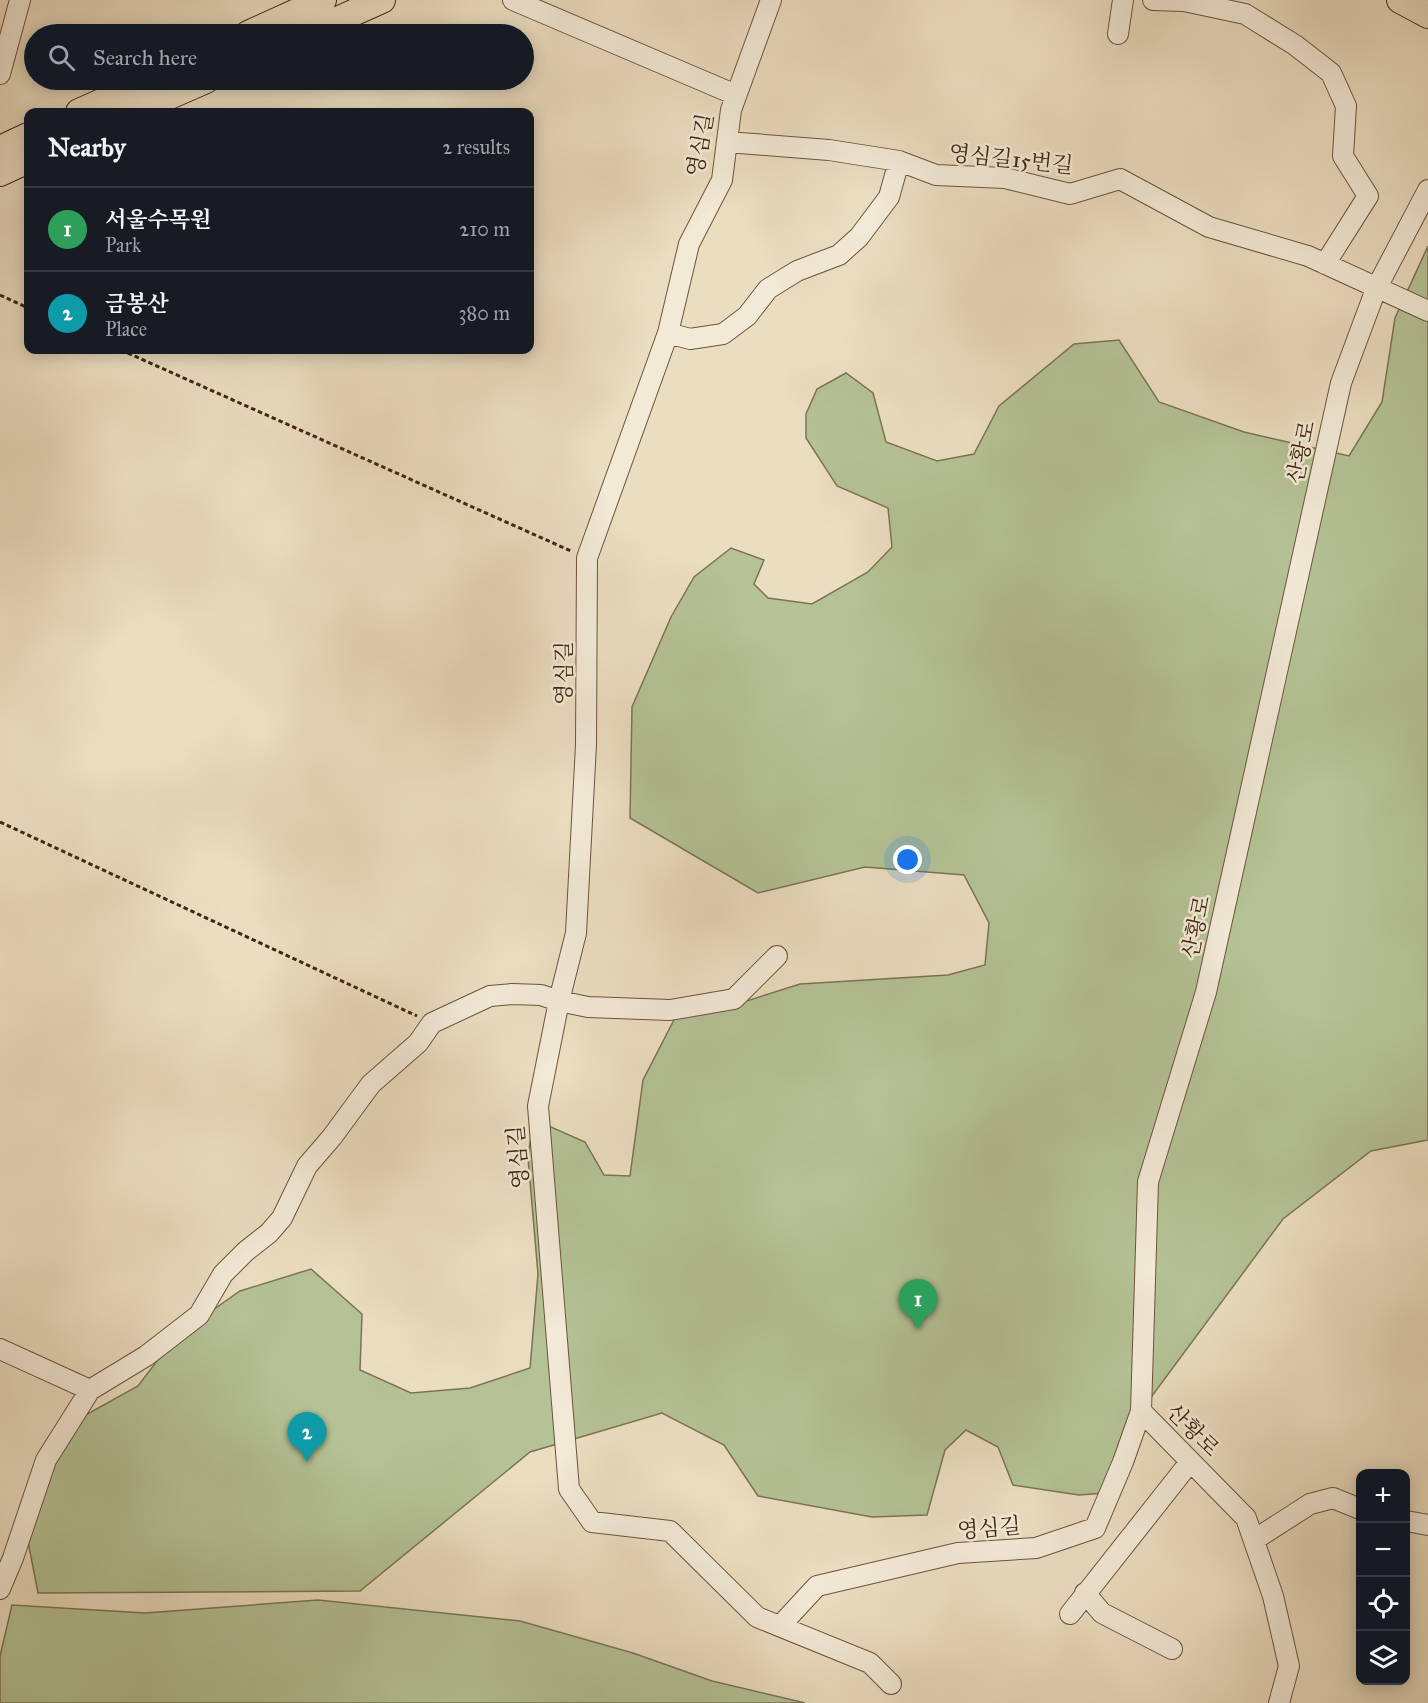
<!DOCTYPE html>
<html lang="en">
<head>
<meta charset="utf-8">
<style>
	:root { --surface:#171b24; --page:#242831; --text:#f1f3f6; --muted:#9ea1a6; --line:#363941; --accent:#c59692 }
	body { margin:0; font-family:"IM FELL Great Primer","Noto Serif KR",serif; background:var(--page); color:var(--text) }
	.controls { position:absolute; right:18px; bottom:18px; display:grid; overflow:hidden; border-radius:12px; box-shadow:0 3px 15px #0003 }
	.controls button { width:54px; height:54px; display:grid; place-items:center; padding:0; border:0; border-bottom:2px solid var(--line); background:var(--surface); color:var(--text); font:30px sans-serif }
	.you { position:absolute; left:908px; top:860px; width:21px; height:21px; margin:-15px; border:4px solid #fff; border-radius:50%; background:#1a73e8; box-shadow:0 0 0 9px #1a73e833 }
	.badge { display:grid; place-items:center; width:39px; height:39px; border-radius:50%; background:var(--accent); color:#fff; font-size:20px; font-weight:700 }
	.pin { position:absolute; translate:-50% -50px; filter:drop-shadow(0 2px 3px #0008) }
	.pin::after { content:''; position:absolute; top:32px; width:21px; height:18px; background:inherit; clip-path:polygon(0 0,100% 0,50% 100%) }
	.list { margin:0; padding:0; list-style:none }
	h2 { display:flex; justify-content:space-between; align-items:center; height:78px; margin:0; padding:0 24px; font-size:26px }
	h2 small { font-size:20px; font-weight:400; color:var(--muted) }
	.list li { display:grid; grid-template-columns:39px 1fr auto; gap:18px; align-items:center; box-sizing:border-box; height:84px; padding:0 24px; border-top:2px solid var(--line) }
	.list b { display:block; font-size:22px; white-space:nowrap }
	.list p { margin:0; font-size:20px; white-space:nowrap; color:var(--muted) }
	.list em { font-size:20px; font-style:normal; color:var(--muted) }
	.icon { flex:none; width:33px; height:33px; fill:none; stroke:currentColor; stroke-width:2; stroke-linecap:round; stroke-linejoin:round }
	.map { position:relative; flex:none; width:1428px; height:1703px; overflow:hidden }
	.search { position:absolute; background:var(--surface); box-shadow:0 3px 15px #0003; left:24px; top:24px; width:510px; height:66px; display:flex; align-items:center; gap:15px; box-sizing:border-box; padding:0 21px; border-radius:33px; color:var(--muted); font-size:22px }
	.panel { position:absolute; background:var(--surface); box-shadow:0 3px 15px #0003; left:24px; top:108px; width:510px; height:246px; border-radius:12px }
	.map>svg:first-child { display:block }
	.green { fill:#b4c295; stroke:#7b7453; stroke-width:1.5 }
	.lines { fill:none; stroke-linecap:round; stroke-linejoin:round }
	.minor-casing { stroke:#6c533d; stroke-width:22 }
	.major-casing { stroke:#422511; stroke-width:28 }
	.path { stroke:#422511; stroke-width:3; stroke-dasharray:4.5 3; stroke-linecap:butt }
	.minor { stroke:#f2e9d6; stroke-width:20 }
	.major { stroke:#ebddc0; stroke-width:26 }
	.labels { text-anchor:middle; dominant-baseline:central; stroke-width:5; stroke-linejoin:round; paint-order:stroke }
	.street-label { font-size:22px; fill:#422511; stroke:#f2e9d6 }
</style>
</head>
<body>
<div class="map">
<svg width="1428" height="1703" viewBox="0 0 1428 1703">
	<rect width="100%" height="100%" fill="#ebddc0"/>
	<filter id="stains"><feTurbulence type="fractalNoise" baseFrequency=".00333" numOctaves="4"/><feColorMatrix values="0 0 0 0 .2 0 0 0 0 .09 0 0 0 0 .02 0 0 0 .5 -.17"/></filter>
	<radialGradient id="worn" r=".72"><stop offset=".6" stop-color="#630" stop-opacity="0"/><stop offset="1" stop-color="#630" stop-opacity=".3"/></radialGradient>
	<path class="green" d="M1428,246v894l-57,11 -88,68 -157,212 -21,62 -26,2 -66,-10 -15,-38 -32,-17 -21,20 -18,65 -55,2 -114,-21 -34,-51 -62,-32 -132,39 -170,139 -322,2 -12,-62 47,-109 65,-36 38,-50 64,-45 71,-22 51,45 -2,56 51,23 59,-5 60,-20 8,-94 -10,-116 4,-31h19l34,15 19,33 26,1 13,-96 34,-66 38,-3 85,-27 148,-9 37,-10 4,-42 -25,-48 -99,-8 -107,26 -128,-75 2,-111 39,-90 23,-40 37,-29 33,12 -10,24 14,14 44,6 56,-32 24,-25 -4,-39 -51,-22 -31,-48v-24l11,-25 29,-16 27,20 13,49 51,19 37,-7 25,-48 75,-62 45,-4 40,62 85,30 105,24 33,-54 13,-84z
		M318,1600l202,21 113,32 79,28 93,22h-805v-47l12,-51 133,8z"/>
	<g class="lines">
		<defs>
			<path id="minor" d="M513,0l223,95
				M771,0l-40,110 -9,70 -33,64 -21,89 -81,225 -1,187 -10,188 -17,68 -21,105 31,383 23,33 78,9 87,86 113,46 21,21
				M1153,0l31,1 61,13 50,31 36,28 15,33 -3,50 25,40 -43,68
				M1118,34l5,-34
				M0,74l20,-74
				M727,142l102,8 70,11 37,14 69,3 65,16 50,-15 89,48 99,29 120,55
				M668,333l22,6 33,-5 24,-18 21,-27 29,-18 42,-16 20,-18 30,-40 10,-36
				M0,1349l90,41 56,-34 53,-41 24,-41 23,-23 23,-18 13,-15 25,-52 25,-29 39,-53 47,-41 14,-20 58,-27 22,-2 29,1 18,6 29,6 82,3 64,-11 43,-43
				M1406,1521l22,4
				M1254,1540l56,-36 23,-6 27,11
				M0,1589l13,-31 33,-98 44,-70
				M1085,1593l17,20 70,36
				M1070,1614l120,-152
				M780,1626l37,-40 141,-33 78,-5 59,-20 28,-66 18,-51
				M1279,1703l10,-37 -16,-70 -27,-78 -105,-107 7,-229 58,-190 135,-609 35,-94 52,-99"/>
			<path id="major" d="M1400,0l28,15
				M248,34l75,-34
				M306,34l76,-34
				M79,112l72,-32
				M133,112l73,-32
				M0,149l28,-13
				M0,173l28,-13"/>
		</defs>
		<use href="#minor" class="minor-casing"/>
		<use href="#major" class="major-casing"/>
		<path class="path" d="M0,295l28,13
			M121,350l450,201
			M0,822l417,194"/>
		<use href="#minor" class="minor"/>
		<use href="#major" class="major"/>
	</g>
	<g class="labels">
		<g class="street-label">
			<text transform="translate(700 145) rotate(-80)">영심길</text>
			<text transform="translate(1011 159) rotate(6)">영심길15번길</text>
			<text transform="translate(1301 452) rotate(-78)">산황로</text>
			<text transform="translate(563 673) rotate(-90)">영심길</text>
			<text transform="translate(1196 927) rotate(-78)">산황로</text>
			<text transform="translate(518 1157) rotate(-95)">영심길</text>
			<text transform="translate(1193 1430) rotate(45)">산황로</text>
			<text transform="translate(989 1528) rotate(-5)">영심길</text>
		</g>
	</g>
	<rect width="100%" height="100%" filter="url(#stains)"/>
	<rect width="100%" height="100%" fill="url(#worn)"/>
</svg>
<div class="controls">
<button>+</button>
<button>−</button>
<button><svg class="icon" aria-label="locate" viewBox="0 0 24 24"><circle cx="12" cy="12" r="6"/><path d="M12 2v4M12 18v4M2 12h4M18 12h4"/></svg></button>
<button><svg class="icon" aria-label="layers" viewBox="0 0 24 24"><path d="M12 4l9 5-9 5-9-5zM3 14l9 5 9-5"/></svg></button>
</div>
<div class="you"></div>
<div class="pin badge" style="left:918px;top:1329px;background:#2e9e5b">1</div>
<div class="pin badge" style="left:307px;top:1462px;background:#0f9aa8">2</div>
<div class="search"><svg class="icon" aria-label="search" viewBox="0 0 24 24"><circle cx="10" cy="10" r="6"/><path d="M15 15l6 6"/></svg>Search here</div>
<section class="panel">
<h2>Nearby<small>2 results</small></h2>
<ul class="list">
<li><span class="badge" style="background:#2e9e5b">1</span><div><b>서울수목원</b><p>Park</p></div><em>210 m</em></li>
<li><span class="badge" style="background:#0f9aa8">2</span><div><b>금봉산</b><p>Place</p></div><em>380 m</em></li>
</ul>
</section>
</div>
</body>
</html>
